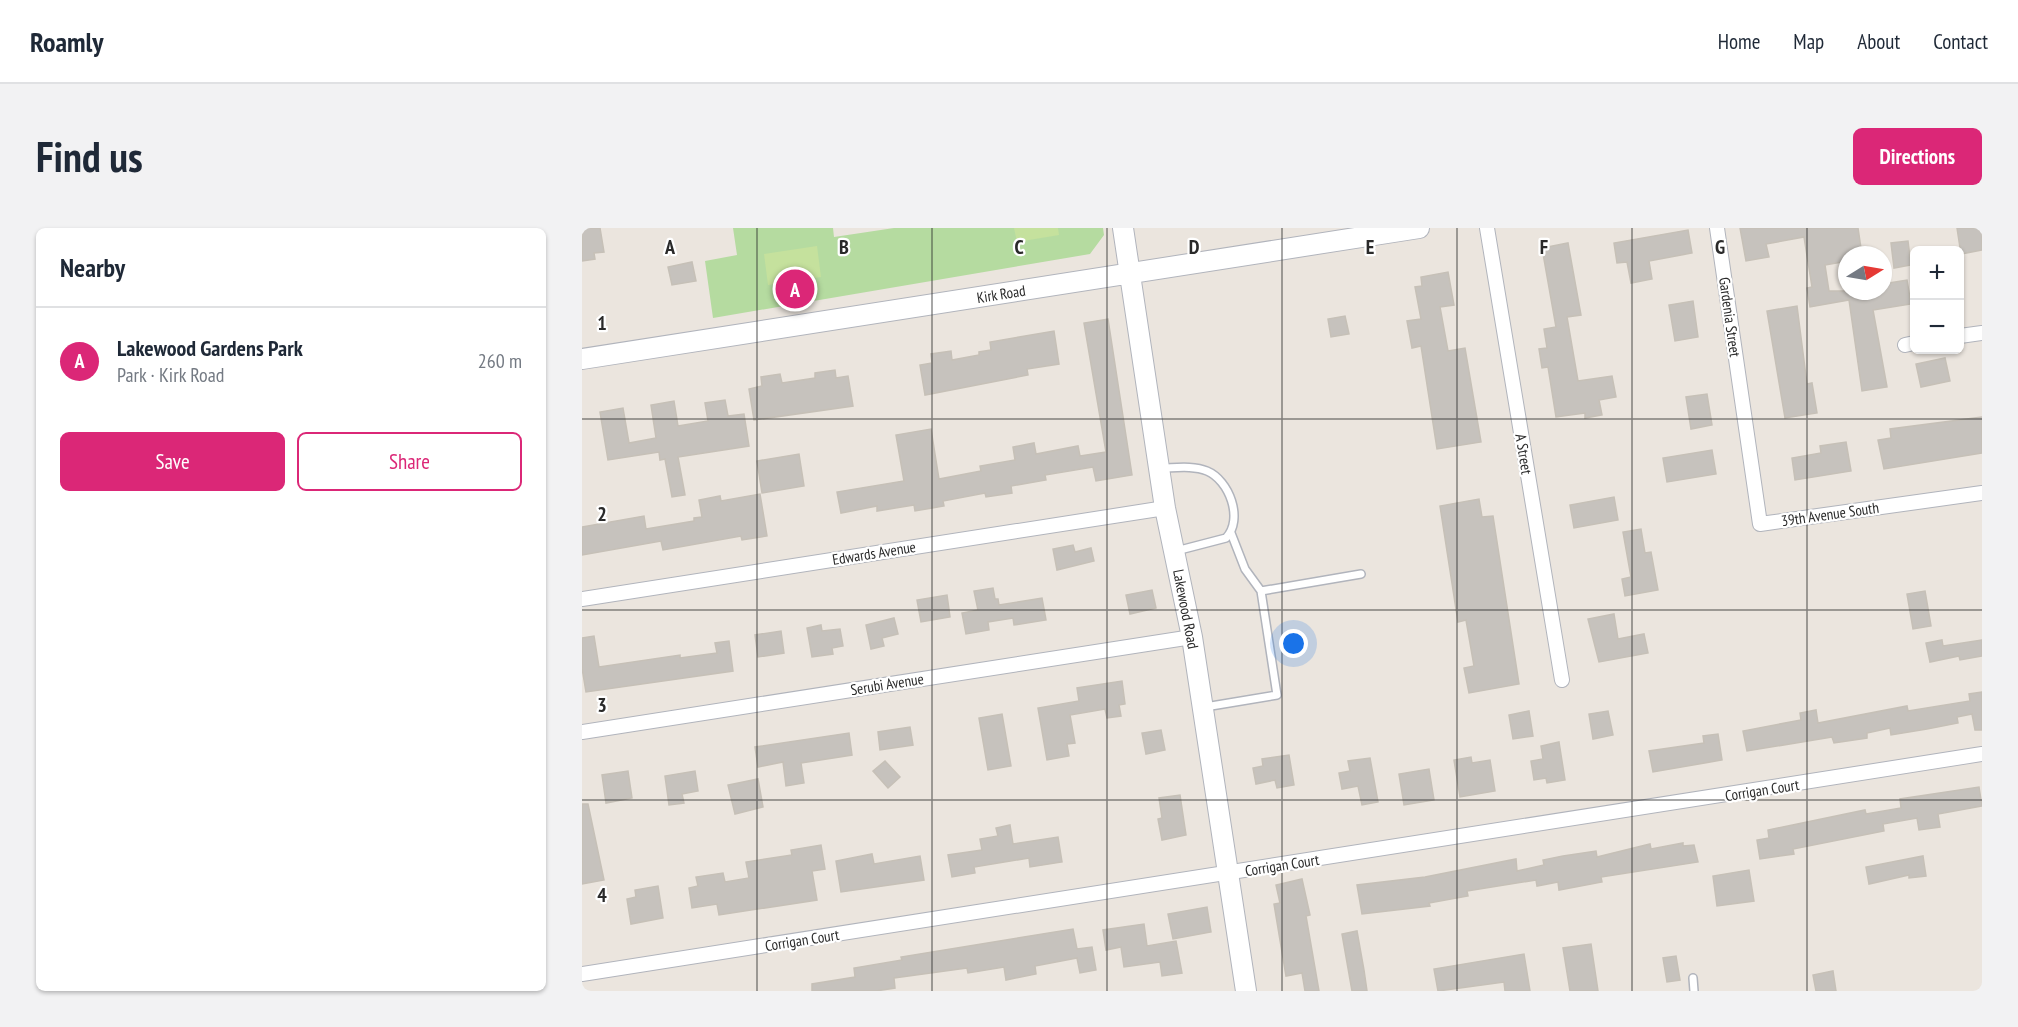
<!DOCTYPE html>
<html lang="en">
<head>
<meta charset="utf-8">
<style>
	:root { --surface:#fff; --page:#f2f2f3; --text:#1f2937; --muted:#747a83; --line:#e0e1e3; --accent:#db2777 }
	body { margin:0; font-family:"PT Sans Narrow",sans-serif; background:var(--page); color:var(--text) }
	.controls { position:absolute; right:18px; top:18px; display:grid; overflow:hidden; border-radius:9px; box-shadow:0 2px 4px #0004 }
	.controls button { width:54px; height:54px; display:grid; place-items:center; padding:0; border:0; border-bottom:2px solid var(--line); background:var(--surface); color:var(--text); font:30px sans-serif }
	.compass { position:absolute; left:1256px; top:18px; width:54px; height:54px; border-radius:50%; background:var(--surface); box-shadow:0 2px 4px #0004; rotate:79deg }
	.you { position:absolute; left:712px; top:416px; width:21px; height:21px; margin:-15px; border:4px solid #fff; border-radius:50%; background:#1a73e8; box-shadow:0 0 0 9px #1a73e833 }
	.badge { display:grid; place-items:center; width:39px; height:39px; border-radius:50%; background:var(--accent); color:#fff; font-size:20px; font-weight:700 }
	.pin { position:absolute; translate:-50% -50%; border:3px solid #fff; box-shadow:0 2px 6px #0006 }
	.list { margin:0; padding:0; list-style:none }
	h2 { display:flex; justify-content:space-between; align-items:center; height:78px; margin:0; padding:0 24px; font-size:26px }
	h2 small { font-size:20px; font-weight:400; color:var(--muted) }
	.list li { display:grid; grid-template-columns:39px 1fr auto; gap:18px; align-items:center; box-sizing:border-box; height:108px; padding:0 24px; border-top:2px solid var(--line) }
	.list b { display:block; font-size:22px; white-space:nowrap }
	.list p { margin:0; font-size:20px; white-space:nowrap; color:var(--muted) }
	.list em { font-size:20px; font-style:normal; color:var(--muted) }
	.actions { display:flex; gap:12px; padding:18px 24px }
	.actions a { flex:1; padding:14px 0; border:2px solid var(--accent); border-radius:9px; text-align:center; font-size:21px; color:var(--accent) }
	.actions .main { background:var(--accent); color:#fff }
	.map { position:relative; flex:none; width:1400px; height:763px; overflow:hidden; border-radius:9px }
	header { display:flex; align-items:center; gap:36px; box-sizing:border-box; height:84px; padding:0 30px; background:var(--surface); border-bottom:2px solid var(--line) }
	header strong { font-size:28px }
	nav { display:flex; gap:33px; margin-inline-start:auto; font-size:21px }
	.intro { display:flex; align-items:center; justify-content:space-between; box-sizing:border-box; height:144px; padding:0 36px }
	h1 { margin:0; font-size:42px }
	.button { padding:15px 27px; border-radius:9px; background:var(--accent); color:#fff; font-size:21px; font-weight:700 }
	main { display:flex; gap:36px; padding:0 36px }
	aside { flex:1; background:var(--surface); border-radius:9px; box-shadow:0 2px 4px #0004 }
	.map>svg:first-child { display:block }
	.green { fill:#b5dba0 }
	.pitch { fill:#c5e19d }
	.building { fill:#c6c2bd; stroke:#c6c0b7; stroke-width:1.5 }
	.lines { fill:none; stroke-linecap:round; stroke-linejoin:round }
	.lane-casing { stroke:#b1b4bc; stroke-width:10 }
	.street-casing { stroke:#b1b4bc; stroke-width:16 }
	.secondary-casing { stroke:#b1b4bc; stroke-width:22 }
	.lane { stroke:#fff; stroke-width:7 }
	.street { stroke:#fff; stroke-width:14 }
	.secondary { stroke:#fff; stroke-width:20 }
	.grid { fill:none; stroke:#2a2a2a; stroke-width:1.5; stroke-opacity:0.55 }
	.labels { text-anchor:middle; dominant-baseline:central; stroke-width:4.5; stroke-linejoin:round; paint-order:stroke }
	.street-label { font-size:15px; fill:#2a2a2a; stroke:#fff }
	.grid-label { font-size:20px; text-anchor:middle; font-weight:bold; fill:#2a2a2a; stroke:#fff; stroke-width:4.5; stroke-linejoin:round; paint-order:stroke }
</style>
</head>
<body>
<header>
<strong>Roamly</strong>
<nav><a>Home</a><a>Map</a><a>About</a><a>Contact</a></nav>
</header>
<div class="intro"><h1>Find us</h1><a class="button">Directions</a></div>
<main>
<aside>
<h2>Nearby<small></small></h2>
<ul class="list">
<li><span class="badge">A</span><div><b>Lakewood Gardens Park</b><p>Park · Kirk Road</p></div><em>260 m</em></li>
</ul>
<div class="actions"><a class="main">Save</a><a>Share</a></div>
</aside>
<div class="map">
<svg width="1400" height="763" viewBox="0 0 1400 763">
	<rect width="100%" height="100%" fill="#ebe5de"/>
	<path class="green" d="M151,0h100l1,9 60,-9h209l1,7 -14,19 -377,64 -8,-57 32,-6z"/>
	<path class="pitch" d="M432,0h44l1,7 -42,7z
		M235,18l4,31 -53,8 -4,-31z"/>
	<path class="building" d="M0,0h18l4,24 -10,1 1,6 -13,2z
		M1158,0h118l4,27h-15v6l-22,4 4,26h54v-7l24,-4 4,24 -38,6 14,77 -25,4 -13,-91 -39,7 -3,-19 5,-1 -8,-50 -38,7 3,13 -23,4z
		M1375,0h25v22l-21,4z
		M1106,2l4,23 -43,8 3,18 -21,4 -4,-21 -10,1 -3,-20z
		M1326,13l3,24 -17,3 -3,-25z
		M986,15l13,72 -14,2 11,64 34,-5 4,21 -17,3 3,15 -17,3v-5l-29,4 -8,-50 -6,1 -3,-19 8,-1 -3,-19 12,-2 -14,-79z
		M110,34l4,19 -24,4 -4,-18z
		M866,44l6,33 -14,2 8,44 17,-3 16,94 -44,7 -16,-103 -9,2 -5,-27 14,-2 -6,-32 7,-1 -1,-9z
		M1111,73l5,36 -23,4 -6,-36z
		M1215,78l10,78 5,-1 5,30 -32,5 -18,-107z
		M763,88l4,18 -18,3 -3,-18z
		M526,91l24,156 -36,6 -3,-14 -48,8 1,5 -35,6 1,7 -26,4 -1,-4 -42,8 1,5 -29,5 -1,-6 -37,6v-5l-36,7 -4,-21 67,-11 -8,-46 35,-6 8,50 42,-8 -1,-5 35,-6 -2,-13 21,-4 2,11 42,-8 2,10 26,-4 -22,-129z
		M472,103l5,33 -32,5 1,6 -103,20 -5,-30 12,-2 -1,-9 20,-3 1,9 27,-5v-3l12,-2 -1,-8z
		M1363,130l5,23 -29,6 -5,-23z
		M253,142l1,8 12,-2 5,30 -99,14 -5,-31 13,-3 -1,-9 19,-3 2,9 33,-5v-5z
		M1125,166l5,31 -21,4 -5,-32z
		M143,172l3,16 16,-2 5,32 -71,11 7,38 -13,2 -7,-38 -5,1 -1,-8 -51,8 -8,-48 23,-4 6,35 27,-5 -5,-33 23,-4 4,25 30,-5 -3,-18z
		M1400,189v36l-98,16 -6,-29 13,-2 -1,-9z
		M1264,214l5,29 -56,9 -3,-22 29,-5 -1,-7z
		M1130,222l4,24 -49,8 -4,-24z
		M217,226l5,32 -42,7 -5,-32z
		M178,266l7,42 -25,4 -1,-4 -78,14 -2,-9 -79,14v-28l62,-11 2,13 48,-8v-3l8,-1 -3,-17 21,-4 1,5z
		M1032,269l4,23 -44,8 -4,-23z
		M897,271l3,18 11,-1 26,168 -50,9 -5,-25 10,-2 -8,-46 -8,2 -18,-116z
		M1059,301l4,24 6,-1 7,38 -33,6 -3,-17 9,-2 -8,-45z
		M491,317l2,7 16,-4 3,13 -37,9 -4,-21z
		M411,360l2,11h3l1,6 43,-7 4,22 -32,5 -1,-7 -25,4 1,8 -23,4 -4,-21 16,-3 -4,-19z
		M570,362l4,18 -26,6 -4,-19z
		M1343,363l6,35 -18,3 -6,-35z
		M365,367l3,22 -29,5 -4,-22z
		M1032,386l4,25 26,-5 4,19 -49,9 -11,-43z
		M312,390l4,16 -16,4 2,8 -13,3 -5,-24z
		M239,397l1,6 18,-2 3,17 -11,2 1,6 -21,3 -5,-29z
		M199,403l3,22 -26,4 -3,-22z
		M12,408l5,31 81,-12v3l37,-5 -2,-10 14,-2 4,30 -147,21 -4,-24v-30z
		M1360,412l1,6 39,-6v16l-22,4 -1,-4 -29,6 -4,-19z
		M540,453l3,23 -6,1 2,11 -14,2 -2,-9 -35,6 5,28 -8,1 2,12 -22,4 -9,-52 41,-7 -2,-13z
		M1400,464v38h-7l-3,-16 -15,3 1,6 -31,6 -36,6 -1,-7 -23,5v5l-33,5 -2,-6 -85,14 -4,-20 58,-11 -1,-7 16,-3 2,13 89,-17 1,5 62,-10 -1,-7z
		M947,483l4,25 -20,3 -4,-24z
		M1026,483l5,24 -20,4 -4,-25z
		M420,486l9,52 -23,4 -9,-52z
		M328,499l3,18 -33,5 -2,-18z
		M579,502l4,20 -19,4 -4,-21z
		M267,505l3,22 -51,8 3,20 -18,3 -3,-24 -25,5 -3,-20z
		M1136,506l4,26 -69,12 -4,-21 55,-8 -1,-7z
		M977,514l6,38 -18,3 -1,-5 -12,2 -3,-19 12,-2 -2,-13z
		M707,527l5,30 -17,3 -2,-8 -19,4 -3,-16 10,-2 -1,-7z
		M889,529l1,6 18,-3 5,31 -35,6 -6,-37z
		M788,530l8,44 -16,3 -4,-19 -16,3 -3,-16 11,-2 -2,-10z
		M303,533l15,16 -12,11 -15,-17z
		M847,541l5,31 -30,5 -5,-31z
		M46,543l4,27 -26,5 -4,-28z
		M113,543l3,20 -16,3 2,9 -15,2 -4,-29z
		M176,551l5,28 -28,7 -7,-29z
		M1397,559l3,19 -44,8 2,13 -21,3 -2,-12 -34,6 1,7 -91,18 1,5 -34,5 -3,-19 12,-2 -1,-8 97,-20 1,4 35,-6 -1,-9z
		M598,567l6,40 -24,5 -4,-21 4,-1 -3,-20z
		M0,576h6l16,76 -22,4z
		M428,597l3,19 45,-7 4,25 -32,5 -1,-9 -55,9 1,6 -23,4 -4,-22 34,-5 -2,-11 18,-3 -2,-8z
		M1101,615v3l11,-1 4,17 -97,15 1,5 -43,8 -1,-8 -21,4 -1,-6 -69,11 1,5 -39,7 1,3 -68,8 -5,-29 68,-8 91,-18 1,12 27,-6 -1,-5 20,-4 33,-5 1,6 53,-13 1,5z
		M239,617l4,24 -13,2 5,29 -98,15 -2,-11 -25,4 -3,-20 9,-2 -2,-9 27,-4 2,9 24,-4 -3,-16 46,-7 -1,-5z
		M290,626l2,10 46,-8 4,24 -83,12 -5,-31z
		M1341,628l3,20 -17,2v-3l-40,9 -3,-17z
		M1167,642l5,31 -37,5 -4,-30z
		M720,651l8,36 -4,1 13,75h-14l-3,-18 -16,3 -12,-72 6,-1 -4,-18z
		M76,658l5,32 -32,6 -4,-25 9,-2 -1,-7z
		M625,679l4,25 -38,7 -5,-25z
		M562,696l3,22 29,-5 6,32 -20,3 -2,-14 -36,5 -3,-20 -15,3 -3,-20z
		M491,701l4,20 15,-2 4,23 -16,3 -3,-15 -42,8 1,8 -30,6 -2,-13 -36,6 -1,-5 -73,10 1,10 -19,3h-64v-7l43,-7 -1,-9 48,-8 -1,-3z
		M775,703l7,39 3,21h-15l-10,-57z
		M1009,716l7,47h-28l-7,-43z
		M942,726l6,37h-25l-1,-9 -66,9 -4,-22z
		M1094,728l4,24 -13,2 -4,-24z
		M1251,743l3,20h-20l-3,-16z"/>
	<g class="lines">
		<defs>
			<path id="lane" d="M578,240c14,0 33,-3 47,3 22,9 37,48 19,67l-50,13
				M649,305l14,36 16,22
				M623,479l72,-12 -16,-104 100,-17
				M1111,750l1,13"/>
			<path id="street" d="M905,0l75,452
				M1135,0l43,296 222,-31
				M1378,108l22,-3
				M1323,117l9,-2
				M0,371l583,-91
				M0,504l610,-95
				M0,746l1400,-220"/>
			<path id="secondary" d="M541,0l42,280 27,129 54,354
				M0,131l837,-131"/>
		</defs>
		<use href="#lane" class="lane-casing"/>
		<use href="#street" class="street-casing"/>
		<use href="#secondary" class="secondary-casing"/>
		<use href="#lane" class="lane"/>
		<use href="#street" class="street"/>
		<use href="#secondary" class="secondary"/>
	</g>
	<path class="grid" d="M175,0v763M350,0v763M525,0v763M700,0v763M875,0v763M1050,0v763M1225,0v763M0,191h1400M0,382h1400M0,572h1400"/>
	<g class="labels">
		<g class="street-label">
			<text transform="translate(419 66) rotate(-9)">Kirk Road</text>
			<text transform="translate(1148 89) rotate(82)">Gardenia Street</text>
			<text transform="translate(942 226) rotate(81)">A Street</text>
			<text transform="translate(1248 286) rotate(-8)">39th Avenue South</text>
			<text transform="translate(292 325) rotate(-9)">Edwards Avenue</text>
			<text transform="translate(604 381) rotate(79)">Lakewood Road</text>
			<text transform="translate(305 456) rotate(-9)">Serubi Avenue</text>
			<text transform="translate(1180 562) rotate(-9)">Corrigan Court</text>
			<text transform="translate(700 637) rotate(-9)">Corrigan Court</text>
			<text transform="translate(220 712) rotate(-9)">Corrigan Court</text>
		</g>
	</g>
	<g class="grid-label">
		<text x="88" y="26">A</text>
		<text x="262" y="26">B</text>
		<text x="437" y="26">C</text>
		<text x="612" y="26">D</text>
		<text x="788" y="26">E</text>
		<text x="962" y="26">F</text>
		<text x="1138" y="26">G</text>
		<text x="20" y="102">1</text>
		<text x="20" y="293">2</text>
		<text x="20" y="484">3</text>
		<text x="20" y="674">4</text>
	</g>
</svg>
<div class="controls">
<button>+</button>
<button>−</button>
</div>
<svg class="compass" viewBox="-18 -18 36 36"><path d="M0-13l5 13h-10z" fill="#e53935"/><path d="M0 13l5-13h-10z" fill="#747a83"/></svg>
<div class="you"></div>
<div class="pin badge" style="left:213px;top:61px">A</div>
</div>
</main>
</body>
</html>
